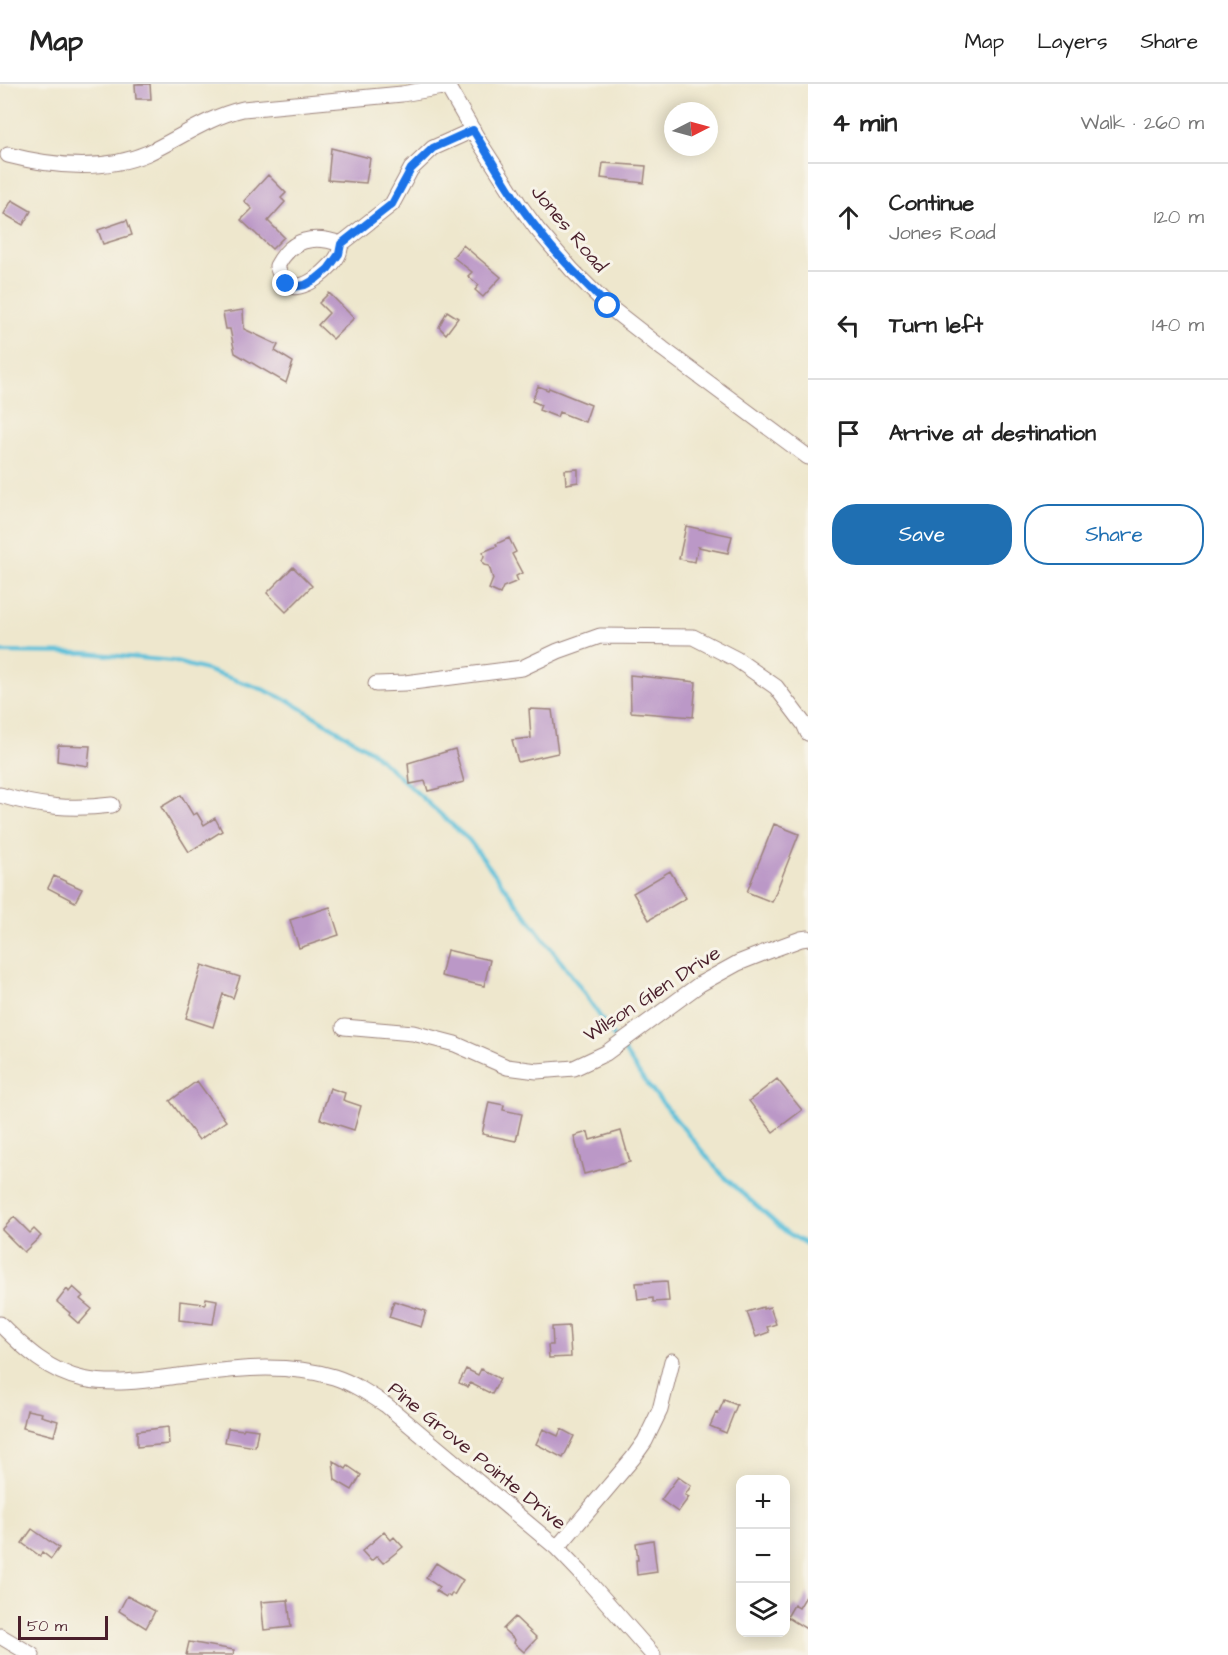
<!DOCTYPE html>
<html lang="en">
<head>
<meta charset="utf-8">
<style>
	:root { --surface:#fff; --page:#f6f6f6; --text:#222; --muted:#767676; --line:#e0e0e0; --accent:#1f6fb2 }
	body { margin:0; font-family:"Architects Daughter",sans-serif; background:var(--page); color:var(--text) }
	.controls { position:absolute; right:18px; bottom:18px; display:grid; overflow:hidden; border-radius:12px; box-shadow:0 3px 15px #0003 }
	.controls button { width:54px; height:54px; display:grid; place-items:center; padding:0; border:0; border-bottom:2px solid var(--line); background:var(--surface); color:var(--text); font:30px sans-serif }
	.compass { position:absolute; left:664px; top:18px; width:54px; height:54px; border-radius:50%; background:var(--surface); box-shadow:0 3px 15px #0003; rotate:84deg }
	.scale { position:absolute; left:18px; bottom:15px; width:90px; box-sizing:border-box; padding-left:6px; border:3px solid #4a1f2b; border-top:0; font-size:16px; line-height:21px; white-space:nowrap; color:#4a1f2b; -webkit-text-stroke:4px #f7f3e8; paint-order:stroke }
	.stop { position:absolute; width:18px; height:18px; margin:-14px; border:4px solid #1a73e8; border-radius:50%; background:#fff }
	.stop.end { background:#1a73e8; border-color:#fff; box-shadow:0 2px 6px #0008 }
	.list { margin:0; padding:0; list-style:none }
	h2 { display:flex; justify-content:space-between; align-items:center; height:78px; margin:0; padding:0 24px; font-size:26px }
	h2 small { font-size:20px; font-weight:400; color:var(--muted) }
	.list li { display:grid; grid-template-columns:39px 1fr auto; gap:18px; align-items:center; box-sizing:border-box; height:108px; padding:0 24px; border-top:2px solid var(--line) }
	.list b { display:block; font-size:22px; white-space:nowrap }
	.list p { margin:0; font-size:20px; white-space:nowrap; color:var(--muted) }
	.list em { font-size:20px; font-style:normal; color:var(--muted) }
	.actions { display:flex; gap:12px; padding:18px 24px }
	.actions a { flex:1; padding:14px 0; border:2px solid var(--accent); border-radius:24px; text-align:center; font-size:21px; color:var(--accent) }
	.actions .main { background:var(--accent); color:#fff }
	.icon { flex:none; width:33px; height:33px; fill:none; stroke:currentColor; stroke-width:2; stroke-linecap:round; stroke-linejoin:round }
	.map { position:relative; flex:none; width:808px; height:1571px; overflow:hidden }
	header { display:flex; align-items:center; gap:36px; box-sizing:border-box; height:84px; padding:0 30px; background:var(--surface); border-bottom:2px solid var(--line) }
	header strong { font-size:28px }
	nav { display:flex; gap:33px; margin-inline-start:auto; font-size:21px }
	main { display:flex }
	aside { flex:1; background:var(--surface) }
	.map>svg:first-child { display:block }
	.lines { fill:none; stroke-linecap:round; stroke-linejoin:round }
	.stream { stroke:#5cc0da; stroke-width:4 }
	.building { fill:#bb98c7 }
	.minor-casing { stroke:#9c837c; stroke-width:17 }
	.minor { stroke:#fff; stroke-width:15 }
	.route { stroke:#1a73e8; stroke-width:8 }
	.labels { text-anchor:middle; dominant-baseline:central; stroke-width:6; stroke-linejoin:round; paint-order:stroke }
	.street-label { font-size:20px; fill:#4a1f2b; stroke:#f7f3e8 }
</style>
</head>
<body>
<header>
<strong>Map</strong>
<nav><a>Map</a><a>Layers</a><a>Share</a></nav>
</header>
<main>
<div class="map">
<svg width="808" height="1571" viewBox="0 0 808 1571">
	<rect width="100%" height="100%" fill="#f7f3e8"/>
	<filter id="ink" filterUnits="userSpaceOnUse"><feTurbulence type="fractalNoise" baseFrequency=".0167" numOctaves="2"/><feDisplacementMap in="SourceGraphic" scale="12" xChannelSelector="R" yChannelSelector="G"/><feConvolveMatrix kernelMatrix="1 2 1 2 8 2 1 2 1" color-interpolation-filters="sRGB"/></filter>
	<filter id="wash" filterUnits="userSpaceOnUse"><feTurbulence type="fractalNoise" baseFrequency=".008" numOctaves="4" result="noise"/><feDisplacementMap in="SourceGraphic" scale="24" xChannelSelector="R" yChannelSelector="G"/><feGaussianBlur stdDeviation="1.35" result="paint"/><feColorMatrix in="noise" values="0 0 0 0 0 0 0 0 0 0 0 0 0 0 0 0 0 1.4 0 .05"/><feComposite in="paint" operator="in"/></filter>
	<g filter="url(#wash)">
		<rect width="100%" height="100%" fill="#eee7cd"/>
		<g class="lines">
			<path class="stream" d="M0,568l86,1 86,8 34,9 56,19 29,13 80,49 98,89 109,144 38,56
				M621,962l21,32 80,97 64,57 22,13"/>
		</g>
		<g id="blocks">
			<path class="building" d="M135,0h15l1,15h-15z
				M331,64l39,10 -4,25 -38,-3z
				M603,79l43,3 -2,17 -43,-5z
				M268,91l18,18 -5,5 4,4 -17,19 16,16 -12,12 -31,-29 11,-11 -8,-8z
				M12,116l19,11 -8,14 -19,-11z
				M127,136l5,15 -29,9 -5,-14z
				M463,161l38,32 -18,20 -8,-7 4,-5 -11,-9 4,-4 -19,-15z
				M329,209l25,25 -21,21 -15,-14 11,-12 -10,-10z
				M243,226l1,19 34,16 -3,6 18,11 -7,21 -51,-30 -5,-24h-4l-3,-16z
				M447,227l11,7 -12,16 -7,-7z
				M538,302l10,4 1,-2 42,17 -6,17 -26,-10 -2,5 -18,-7 2,-5 -9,-4z
				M578,385v13l-12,2 -1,-14z
				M686,442l46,10 -4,17 -30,-6 -3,15 -16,-3z
				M509,454l7,14 -4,2 10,19 -6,3 2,5 -15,6 -3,7 -11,-5 4,-10 -4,-13 -5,-1 -2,-4 2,-5 -1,-4 14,-6 -1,-2z
				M293,483l19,19 -26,26 -19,-19z
				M630,591l66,7 -3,35 -62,-5z
				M529,625l23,1 6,43 -40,9 -6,-22 19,-2z
				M58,661l32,1 -2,20 -31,-5z
				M455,665l9,33 -36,9 -3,-10 -15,3 -2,-21z
				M181,711l12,20 4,-2 7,12 11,-7 7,13 -33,21 -28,-45z
				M774,740l25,10 -27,68 -25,-10z
				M670,787l16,27 -37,22 -16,-27z
				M54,792l28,13 -7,13 -27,-14z
				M330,823l9,28 -40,13 -9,-28z
				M447,866l43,10 -6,26 -43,-10z
				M202,881l38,12 -7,21 -10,-4 -10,33 -27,-9z
				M777,995l25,31 -29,22 -24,-31z
				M197,997l29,40 -27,19 -29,-39z
				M330,1004l15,5 -2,7 18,6 -7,24 -34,-11z
				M489,1018l15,3 -1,5 19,4 -6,27 -34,-7z
				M621,1047l9,31 -46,12 -10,-38 14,-4 2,8z
				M14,1133l16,16 4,-4 7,7 -17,16 -22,-22z
				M667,1197l2,20 -16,1v-4l-15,2 -2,-17z
				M73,1203l10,9 -3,3 12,10 -13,15 -10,-9 1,-2 -13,-11 10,-13 2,3z
				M206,1214l11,2 -4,24 -34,-4 1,-19 25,3z
				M394,1217l32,10 -5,16 -32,-10z
				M763,1223v2l7,-2 6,17 -9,3 2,5 -13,5 -9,-25z
				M569,1242l2,31 -22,1 -1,-13h5l-1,-18z
				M466,1285l12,6 3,-6 19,10 -8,15 -22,-11 -2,4 -9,-4z
				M724,1316l13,5 -11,28 -16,-7 6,-13 2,1z
				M27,1326l15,3 -1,3 17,5 -4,15 -31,-8z
				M168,1343l1,17 -32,3v-16z
				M228,1344l15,2 1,-2 14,2 -3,17 -30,-5z
				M543,1345l15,7 3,-7 13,7 -11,22 -27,-14z
				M333,1377l13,8 2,-3 13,9 -9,15 -17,-10z
				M678,1393l13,9 -6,9 4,2 -11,15 -17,-12z
				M32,1445l27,19 -8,11 -9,-7 -2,4 -18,-13z
				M384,1448l7,8 3,-3 9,10 -20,16 -6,-7 -6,5 -9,-10z
				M653,1456l4,32 -20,3 -1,-15h2l-2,-17z
				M436,1479l27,17 -9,15 -2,-2 -2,4 -3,-2 -1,2 -10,-6 3,-4 -13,-9z
				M808,1509v37l-21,-13 7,-12 5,3z
				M127,1512l28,15 -9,17 -27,-17z
				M288,1516l3,27 -27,3 -3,-28z
				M515,1533l22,21 -13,14 -10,-9 1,-3 -12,-11z
				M189,1558l45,8 -1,5h-47z"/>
		</g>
	</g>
	<g filter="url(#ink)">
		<use href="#blocks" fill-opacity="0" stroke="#9c837c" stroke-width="1.5"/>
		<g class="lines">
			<defs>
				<path id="minor" d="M446,0l34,59 41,64 16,22 35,41 36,36 55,43 145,108
					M8,71c46,12 96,17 140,-2 32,-15 60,-36 95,-44l159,-15 46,-8
					M341,160c-28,-10 -50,-5 -64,22 2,5 4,13 8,17 15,14 49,-16 54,-30 1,-3 1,-6 2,-9l51,-40 19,-35 22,-21 40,-18
					M376,600l29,-1 117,-15 36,-17 42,-15 93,1 43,22 40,28 28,37 4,9
					M0,711c39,12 71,15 112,10
					M344,943l69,6 42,11 52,23 30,4 37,-3 32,-15 94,-69 38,-21 33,-13 30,-11 7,-1
					M0,1240c24,24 49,48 83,55 29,6 58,2 87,-2 54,-7 110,-16 164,0 19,6 35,17 52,28l171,143 24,25 72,82
					M557,1464l76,-90 12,-17 15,-31 12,-49
					M0,1552l32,19"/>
			</defs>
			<use href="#minor" class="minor-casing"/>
			<use href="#minor" class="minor"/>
		</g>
	</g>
	<g class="lines" filter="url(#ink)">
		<path class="route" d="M286,200l8,3 11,-2 11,-6 12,-10 11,-15 2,-10 51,-40 19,-35 22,-21 40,-18c20,33 39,67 63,97 21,29 47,54 72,79"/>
	</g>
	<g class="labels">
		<g class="street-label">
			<text transform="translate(569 145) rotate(50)">Jones Road</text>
			<text transform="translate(652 910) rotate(-33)">Wilson Glen Drive</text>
			<text transform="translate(477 1372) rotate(39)">Pine Grove Pointe Drive</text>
		</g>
	</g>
</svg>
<div class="controls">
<button>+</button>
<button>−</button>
<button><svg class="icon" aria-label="layers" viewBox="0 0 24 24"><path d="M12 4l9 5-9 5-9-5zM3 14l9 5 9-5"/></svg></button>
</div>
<svg class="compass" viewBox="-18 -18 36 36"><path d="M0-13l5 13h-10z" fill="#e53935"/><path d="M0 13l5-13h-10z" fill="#767676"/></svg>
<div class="scale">50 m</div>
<div class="stop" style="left:608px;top:222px"></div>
<div class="stop end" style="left:286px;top:200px"></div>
</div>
<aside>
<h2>4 min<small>Walk · 260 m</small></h2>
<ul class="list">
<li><svg class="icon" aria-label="ahead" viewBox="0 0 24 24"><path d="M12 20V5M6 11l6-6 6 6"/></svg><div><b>Continue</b><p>Jones Road</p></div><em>120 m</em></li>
<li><svg class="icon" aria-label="left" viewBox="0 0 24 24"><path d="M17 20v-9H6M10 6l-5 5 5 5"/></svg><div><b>Turn left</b></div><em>140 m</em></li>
<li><svg class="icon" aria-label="arrive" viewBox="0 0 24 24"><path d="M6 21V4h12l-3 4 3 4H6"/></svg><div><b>Arrive at destination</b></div></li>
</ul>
<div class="actions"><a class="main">Save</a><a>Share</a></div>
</aside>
</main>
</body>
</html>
